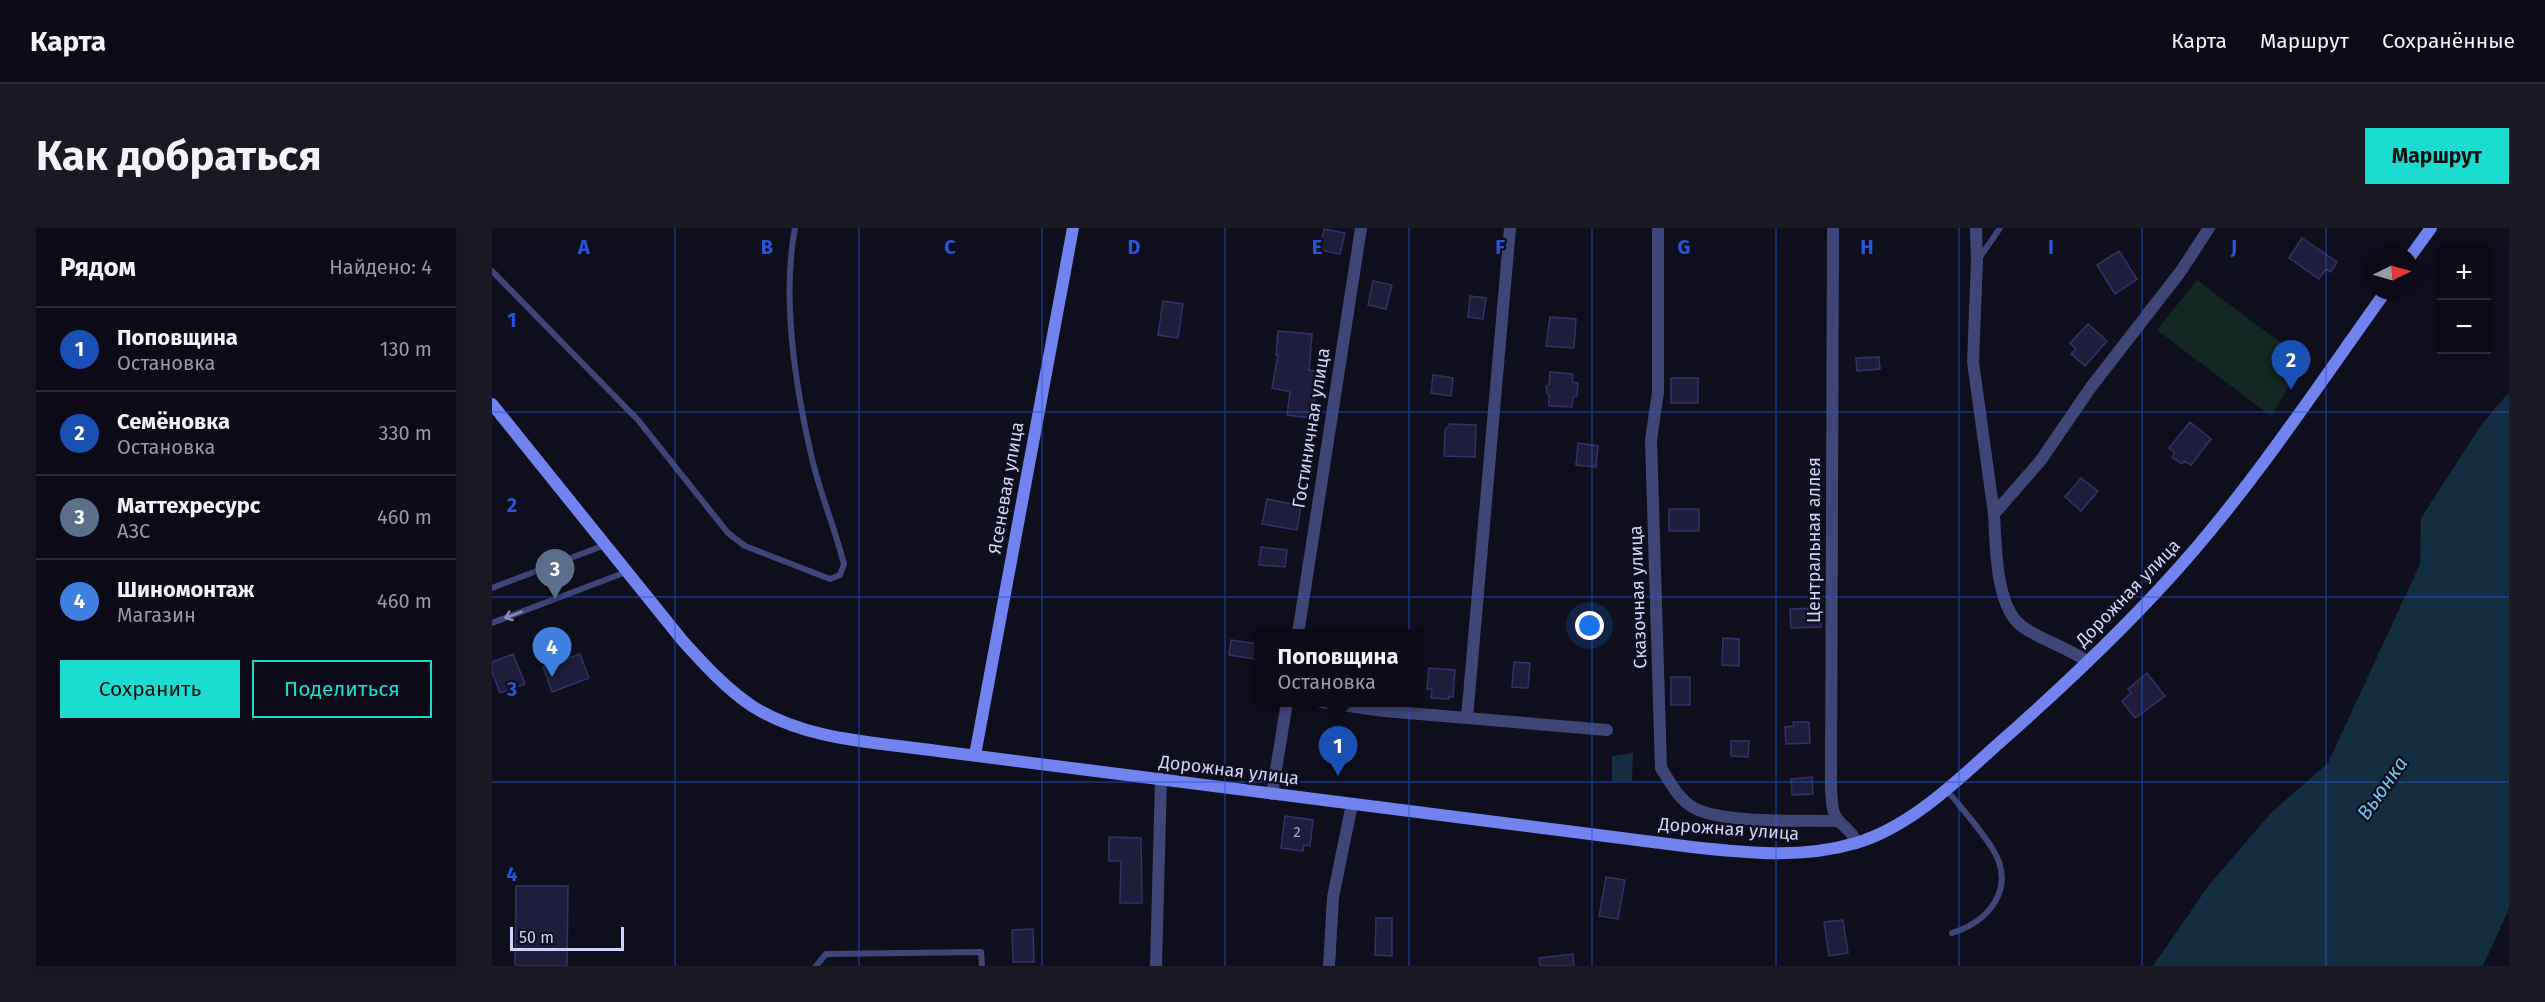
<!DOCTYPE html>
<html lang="ru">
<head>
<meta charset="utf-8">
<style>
	:root { --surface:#0b0a16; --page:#191823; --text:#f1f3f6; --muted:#9a9aa1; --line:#2b2b35; --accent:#1adcd1 }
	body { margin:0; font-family:"Fira Sans",sans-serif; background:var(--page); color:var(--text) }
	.controls { position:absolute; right:18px; top:18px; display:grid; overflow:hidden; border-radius:0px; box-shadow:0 3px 15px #0003 }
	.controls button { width:54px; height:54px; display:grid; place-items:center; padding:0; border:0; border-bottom:2px solid var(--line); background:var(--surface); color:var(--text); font:30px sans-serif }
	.compass { position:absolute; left:1873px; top:18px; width:54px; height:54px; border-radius:50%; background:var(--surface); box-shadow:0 3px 15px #0003; rotate:85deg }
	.scale { position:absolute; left:18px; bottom:15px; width:114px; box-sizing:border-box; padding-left:6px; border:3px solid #d0d2f9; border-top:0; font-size:16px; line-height:21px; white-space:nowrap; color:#d0d2f9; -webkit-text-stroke:4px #0f0e1d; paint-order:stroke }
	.you { position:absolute; left:1098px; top:398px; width:21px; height:21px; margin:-15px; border:4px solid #fff; border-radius:50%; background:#1a73e8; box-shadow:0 0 0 9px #1a73e833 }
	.badge { display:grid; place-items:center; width:39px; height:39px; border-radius:50%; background:var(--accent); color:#fff; font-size:20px; font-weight:700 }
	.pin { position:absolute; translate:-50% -50px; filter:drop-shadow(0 2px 3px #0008) }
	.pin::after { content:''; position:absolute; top:32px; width:21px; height:18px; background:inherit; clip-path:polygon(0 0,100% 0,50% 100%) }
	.popup { position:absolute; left:762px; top:401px; width:168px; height:78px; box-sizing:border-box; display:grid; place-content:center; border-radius:0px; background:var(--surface); filter:drop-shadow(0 2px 4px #0005); font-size:20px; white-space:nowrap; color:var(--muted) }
	.popup b { font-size:22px; color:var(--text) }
	.popup::after { content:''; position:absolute; left:50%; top:100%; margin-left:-12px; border:12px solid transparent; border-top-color:var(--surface) }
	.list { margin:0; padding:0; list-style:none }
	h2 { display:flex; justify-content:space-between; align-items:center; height:78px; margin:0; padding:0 24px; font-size:26px }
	h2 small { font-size:20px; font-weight:400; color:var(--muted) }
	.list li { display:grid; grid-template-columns:39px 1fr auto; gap:18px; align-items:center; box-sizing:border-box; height:84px; padding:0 24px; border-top:2px solid var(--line) }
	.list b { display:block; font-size:22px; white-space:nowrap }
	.list p { margin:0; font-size:20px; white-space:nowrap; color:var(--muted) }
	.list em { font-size:20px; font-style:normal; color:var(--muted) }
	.actions { display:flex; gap:12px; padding:18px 24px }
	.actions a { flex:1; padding:14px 0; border:2px solid var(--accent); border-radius:0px; text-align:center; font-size:21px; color:var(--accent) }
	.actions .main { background:var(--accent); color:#111 }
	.map { position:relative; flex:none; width:2017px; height:738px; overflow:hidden; border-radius:0px }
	header { display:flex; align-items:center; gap:36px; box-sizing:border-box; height:84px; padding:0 30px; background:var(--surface); border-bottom:2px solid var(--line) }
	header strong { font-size:28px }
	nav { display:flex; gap:33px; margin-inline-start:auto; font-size:21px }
	.intro { display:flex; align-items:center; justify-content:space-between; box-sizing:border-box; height:144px; padding:0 36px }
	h1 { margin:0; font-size:42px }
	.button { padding:15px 27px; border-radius:0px; background:var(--accent); color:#111; font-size:21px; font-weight:700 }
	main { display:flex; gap:36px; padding:0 36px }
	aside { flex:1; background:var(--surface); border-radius:0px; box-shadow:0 3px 15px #0003 }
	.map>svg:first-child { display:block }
	.green { fill:#122622 }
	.water { fill:#142d41 }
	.building { fill:#1e1d3c; stroke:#333165; stroke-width:1.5 }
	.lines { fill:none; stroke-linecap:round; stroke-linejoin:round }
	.lane { stroke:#3f4577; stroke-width:6 }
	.street { stroke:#3f4577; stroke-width:12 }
	.secondary { stroke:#7282ee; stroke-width:12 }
	.oneway { stroke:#888cb8 }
	.grid { fill:none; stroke:#2655da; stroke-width:1.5; stroke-opacity:0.55 }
	.labels { text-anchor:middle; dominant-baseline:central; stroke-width:4.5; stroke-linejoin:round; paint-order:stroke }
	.number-label { font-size:15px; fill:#a4a5ca }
	.street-label { font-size:18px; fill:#d0d2f9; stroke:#0f0e1d }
	.water-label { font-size:20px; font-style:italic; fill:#6ac5ee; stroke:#0f0e1d }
	.grid-label { font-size:20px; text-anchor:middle; font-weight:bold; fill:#2655da; stroke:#0f0e1d; stroke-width:4.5; stroke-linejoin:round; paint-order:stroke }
</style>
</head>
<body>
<header>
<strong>Карта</strong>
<nav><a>Карта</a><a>Маршрут</a><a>Сохранённые</a></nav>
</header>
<div class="intro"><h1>Как добраться</h1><a class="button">Маршрут</a></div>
<main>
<aside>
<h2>Рядом<small>Найдено: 4</small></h2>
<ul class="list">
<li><span class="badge" style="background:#1a4fb4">1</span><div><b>Поповщина</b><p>Остановка</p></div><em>130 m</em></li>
<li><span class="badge" style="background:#1a4fb4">2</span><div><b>Семёновка</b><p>Остановка</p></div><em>330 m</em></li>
<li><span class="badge" style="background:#5c6f8a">3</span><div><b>Маттехресурс</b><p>АЗС</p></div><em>460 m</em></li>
<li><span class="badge" style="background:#3f7fe0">4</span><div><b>Шиномонтаж</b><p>Магазин</p></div><em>460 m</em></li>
</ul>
<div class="actions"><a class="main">Сохранить</a><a>Поделиться</a></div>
</aside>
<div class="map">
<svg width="2017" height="738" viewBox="0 0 2017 738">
	<rect width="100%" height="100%" fill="#0f0e1d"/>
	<path class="green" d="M1705,52l108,81 -34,55 -114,-86z"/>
	<path class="water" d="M2017,164v517l-26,57h-330l56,-81 62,-72 57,-50 92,-199 1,-46 61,-94z
		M1141,525l-1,28h-20v-25z"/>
	<path class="building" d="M832,1l21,4 -5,21 -20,-4z
		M1810,10l35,24 -6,10 -5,-3 -7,10 -30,-21z
		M1627,23l18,28 -22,15 -18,-29z
		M881,53l19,4 -6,24 -18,-4z
		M978,68l16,2 -3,21 -15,-2z
		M671,73l20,3 -5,34 -20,-3z
		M1058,89l26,2 -2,29 -28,-2z
		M1596,96l19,17 -22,25 -14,-12 5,-5 -6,-6z
		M786,103l34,3 -3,36 11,2 -9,46 -24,-3 3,-23 -18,-4 6,-33h-2z
		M1387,129l1,12 -23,2 -1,-13z
		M1058,144l23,2 -1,8 6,1 -1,13 -4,1 -1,10 -23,-1v-11l-2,-2 -1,-7 3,-1z
		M941,147l20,3 -2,18 -20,-3z
		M1179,150h27v25h-27z
		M1698,194l21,17 -20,26 -7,-4 -2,3 -10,-7 3,-4 -6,-5z
		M958,196l26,1 -1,32 -31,-1 1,-26z
		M1086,215l20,3 -2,21 -20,-2z
		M1589,250l17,13 -17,20 -16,-14z
		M775,271l34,7 -4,24 -35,-6z
		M1177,281h30v22h-30z
		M769,319l26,3 -2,17 -26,-2z
		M1328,380l1,19 -30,1 -1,-19z
		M1231,410l16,1v27l-17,-1z
		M739,412l26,4 -2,15 -26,-4z
		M21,426l12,30 -25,9 -8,-21v-10z
		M88,426l9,24 -37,14 -9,-25z
		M1022,434l16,1 -2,25 -16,-1z
		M937,440l26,2 -2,27 -4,-1v3l-18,-1 1,-9h-5z
		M1655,445l18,23 -30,22 -13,-17 9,-8 -3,-4z
		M1179,449h19v28h-19z
		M1301,494h16l1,21 -24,1 -1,-17 9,-1z
		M1239,513h18l-1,16 -17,-1z
		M1320,549l1,17 -21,1 -1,-16z
		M793,588l28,4 -3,26 -6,-1 -1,6 -22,-3z
		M617,609l32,1 1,65h-22l1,-42h-12z
		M1114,649l19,3 -7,39 -19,-3z
		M24,658h52l-1,80h-52z
		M884,690h16v38l-17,-1z
		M1351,692l5,33 -19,3 -5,-34z
		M541,701l1,33h-21l-1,-32z
		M1081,726l1,12h-34l-1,-8z"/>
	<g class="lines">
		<path class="lane" d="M1486,32l22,-32
			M0,43l146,149 90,113 17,13 85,33 10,-4 4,-11c-10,-39 -26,-75 -34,-114 -15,-67 -28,-154 -15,-222
			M0,360l113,-43
			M0,395l134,-51
			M1454,561c15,19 33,38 46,59 25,39 -2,73 -40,85
			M324,738l10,-12 155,-2 1,14"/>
		<path class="street" d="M1166,0v164l-7,48 10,328c9,14 18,32 33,40 31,16 108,12 145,13
			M1341,0l-2,561c1,10 0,24 8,32 8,9 13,10 17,22
			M1484,0l1,33 -4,101 21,152
			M806,406l63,-406
			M1596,434c-21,-15 -45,-21 -65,-35 -28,-19 -27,-82 -29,-113l47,-54 50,-73 90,-116 28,-43
			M829,474l63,9 223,19
			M975,490l43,-490
			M780,566l15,-92
			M664,738l5,-187
			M837,738l4,-69 19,-93"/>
		<path class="secondary" d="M1918,29l21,-29
			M0,176l190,236c21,23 43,48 70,66 55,35 124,36 186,45l754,96c55,6 110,12 164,-4 54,-16 101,-62 142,-99 67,-59 133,-121 191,-188 72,-83 133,-176 197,-265
			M483,527l98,-527"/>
	</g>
	<defs><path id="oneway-shaft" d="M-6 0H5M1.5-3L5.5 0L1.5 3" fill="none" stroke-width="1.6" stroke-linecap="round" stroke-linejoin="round" transform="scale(1.5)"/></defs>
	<use class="oneway" href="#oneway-shaft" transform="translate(21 387) rotate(159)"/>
	<path class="grid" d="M183,0v738M367,0v738M550,0v738M733,0v738M917,0v738M1100,0v738M1284,0v738M1467,0v738M1650,0v738M1834,0v738M0,184h2017M0,369h2017M0,554h2017"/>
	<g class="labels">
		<g class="number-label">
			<text x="805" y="604">2</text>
		</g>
		<g class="street-label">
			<text transform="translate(819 200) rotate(-81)">Гостиничная улица</text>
			<text transform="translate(514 260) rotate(-80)">Ясеневая улица</text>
			<text transform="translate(1322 312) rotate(-90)">Центральная аллея</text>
			<text transform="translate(1636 365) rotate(-46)">Дорожная улица</text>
			<text transform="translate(1146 369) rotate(-92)">Сказочная улица</text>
			<text transform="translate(737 542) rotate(7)">Дорожная улица</text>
			<text transform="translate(1237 601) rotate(4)">Дорожная улица</text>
		</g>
		<g class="water-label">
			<text transform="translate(1890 560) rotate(-55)">Вьюнка</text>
		</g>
	</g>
	<g class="grid-label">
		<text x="92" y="26">A</text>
		<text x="275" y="26">B</text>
		<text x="458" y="26">C</text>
		<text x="642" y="26">D</text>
		<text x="825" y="26">E</text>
		<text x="1008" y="26">F</text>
		<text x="1192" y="26">G</text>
		<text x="1375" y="26">H</text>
		<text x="1559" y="26">I</text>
		<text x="1742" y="26">J</text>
		<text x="20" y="99">1</text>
		<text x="20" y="284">2</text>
		<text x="20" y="468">3</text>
		<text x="20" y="653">4</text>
	</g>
</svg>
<div class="controls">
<button>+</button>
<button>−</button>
</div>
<svg class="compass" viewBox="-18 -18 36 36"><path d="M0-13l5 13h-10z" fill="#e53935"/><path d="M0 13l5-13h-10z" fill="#9a9aa1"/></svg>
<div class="scale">50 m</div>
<div class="you"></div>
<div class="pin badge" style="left:846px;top:548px;background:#1a4fb4">1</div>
<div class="popup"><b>Поповщина</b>Остановка</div>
<div class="pin badge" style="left:1799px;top:162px;background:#1a4fb4">2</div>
<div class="pin badge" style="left:63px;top:371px;background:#5c6f8a">3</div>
<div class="pin badge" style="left:60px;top:449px;background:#3f7fe0">4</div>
</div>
</main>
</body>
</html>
